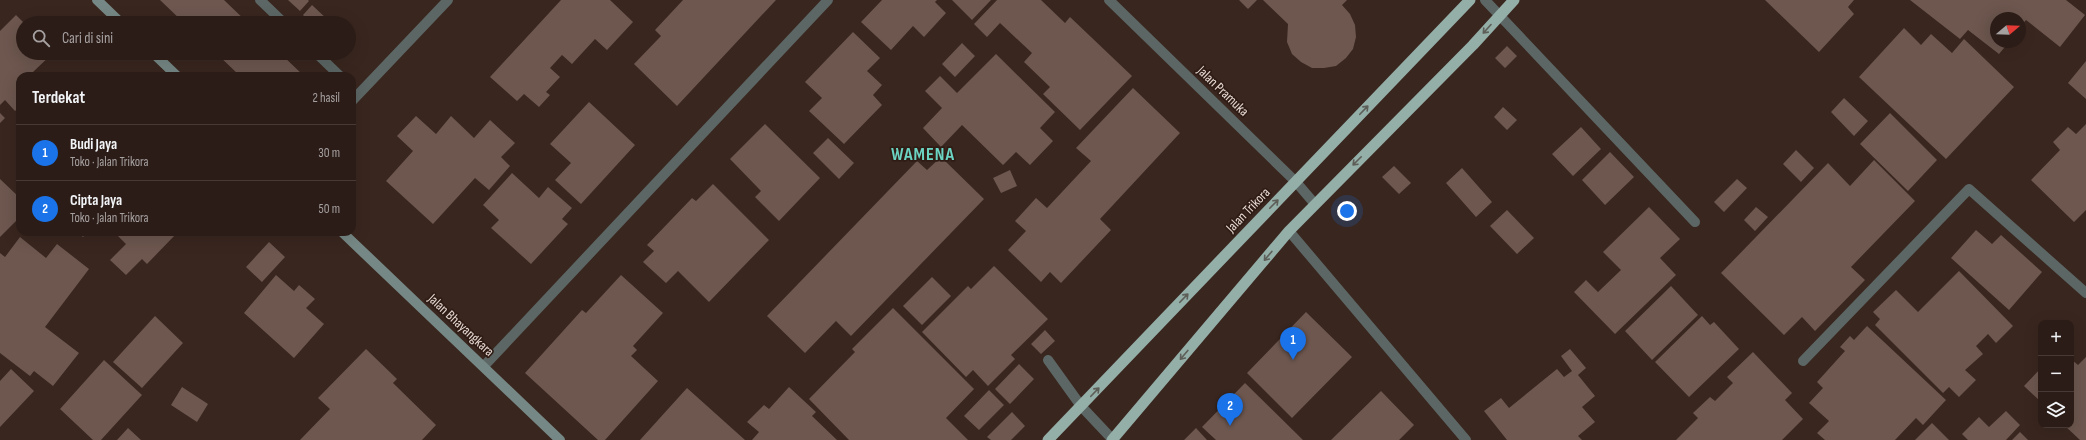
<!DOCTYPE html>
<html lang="id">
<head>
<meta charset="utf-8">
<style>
	:root { --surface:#2b1c17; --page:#332520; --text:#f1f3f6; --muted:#a6a1a1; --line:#473a36; --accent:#1a73e8 }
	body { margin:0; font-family:"Sofia Sans Condensed",sans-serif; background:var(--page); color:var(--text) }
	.controls { position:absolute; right:12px; bottom:12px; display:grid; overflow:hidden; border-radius:8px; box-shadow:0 4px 16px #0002 }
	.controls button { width:36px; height:36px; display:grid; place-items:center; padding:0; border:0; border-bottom:1px solid var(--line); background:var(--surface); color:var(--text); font:20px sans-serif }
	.compass { position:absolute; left:1990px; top:12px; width:36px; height:36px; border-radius:50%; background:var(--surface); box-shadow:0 4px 16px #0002; rotate:71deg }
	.you { position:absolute; left:1347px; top:211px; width:14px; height:14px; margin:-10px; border:3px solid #fff; border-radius:50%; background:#1a73e8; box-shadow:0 0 0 6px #1a73e833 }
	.badge { display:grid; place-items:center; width:26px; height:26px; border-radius:50%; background:var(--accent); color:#fff; font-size:13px; font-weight:700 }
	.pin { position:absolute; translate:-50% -33px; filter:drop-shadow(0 1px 2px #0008) }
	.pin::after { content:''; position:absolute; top:21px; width:14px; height:12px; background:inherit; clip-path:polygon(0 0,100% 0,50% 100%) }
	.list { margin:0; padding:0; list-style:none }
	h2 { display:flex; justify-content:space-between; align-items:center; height:52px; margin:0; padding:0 16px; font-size:17px }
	h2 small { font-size:13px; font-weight:400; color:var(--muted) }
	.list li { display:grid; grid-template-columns:26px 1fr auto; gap:12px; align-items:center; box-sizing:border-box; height:56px; padding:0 16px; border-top:1px solid var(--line) }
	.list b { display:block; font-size:15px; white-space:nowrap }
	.list p { margin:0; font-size:13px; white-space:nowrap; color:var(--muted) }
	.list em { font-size:13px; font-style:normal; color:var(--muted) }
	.icon { flex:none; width:22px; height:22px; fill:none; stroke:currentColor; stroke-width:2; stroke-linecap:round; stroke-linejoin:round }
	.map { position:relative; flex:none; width:2086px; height:440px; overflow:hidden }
	.search { position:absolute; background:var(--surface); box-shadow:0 4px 16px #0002; left:16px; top:16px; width:340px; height:44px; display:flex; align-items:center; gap:10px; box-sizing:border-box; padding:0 14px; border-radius:22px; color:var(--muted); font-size:15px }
	.panel { position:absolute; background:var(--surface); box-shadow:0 4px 16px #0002; left:16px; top:72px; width:340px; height:164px; border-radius:12px }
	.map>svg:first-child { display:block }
	.building { fill:#6d574f }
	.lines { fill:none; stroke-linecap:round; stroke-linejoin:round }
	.service { stroke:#5c6765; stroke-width:10 }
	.minor { stroke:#5c6765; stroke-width:10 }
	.secondary { stroke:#768885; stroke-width:10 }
	.trunk { stroke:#94aea8; stroke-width:11 }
	.oneway { stroke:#5c5e57 }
	.labels { text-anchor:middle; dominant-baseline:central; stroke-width:3.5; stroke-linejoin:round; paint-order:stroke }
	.street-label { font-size:14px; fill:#e6d9d4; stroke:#2f1c15 }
	.district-label { font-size:18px; font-weight:bold; letter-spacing:1px; fill:#6cd4c3; stroke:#2f1c15 }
</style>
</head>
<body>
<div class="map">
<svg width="2086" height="440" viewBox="0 0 2086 440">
	<rect width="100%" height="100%" fill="#39261f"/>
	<path class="building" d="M160,0h64l24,23h-64z
		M288,0h20l1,1 -9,10z
		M561,0h49l23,22 -26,28 -12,-11 -23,25 -10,-9 -12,13 10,9 -14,15 4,3 -11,12 -15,-13 -7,7 -27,-24z
		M683,0h93l-99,106 -43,-42 27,-28 -6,-6z
		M882,0h55l-2,2 11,11 -22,24 -11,-11 -22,24 -30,-28z
		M952,0h39l-19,20z
		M997,0h44l24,23 5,-6 62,59 -52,54 -37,-36 7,-7 -26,-25 8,-9 -32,-30 -13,14 -13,-13z
		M1239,0h18l-9,9z
		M1263,0h84l-5,5 8,9 5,11 1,12 -3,12 -7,9 -10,8 -12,2h-12l-11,-6 -9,-8 -5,-12 1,-18z
		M1765,0h89l-6,7 6,7 -35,38z
		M1910,0h156l19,15 -25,32 -34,-27 -6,7v-9h-24v24h13l-10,12 -31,-24 -8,9z
		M312,5l16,15 -2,3h-16l-7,-8z
		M16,15l8,8 -1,30h30l-20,19 4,4h-17v30l-5,5 -10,-11 -5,5v-74z
		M1904,28l17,17 10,-11 21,19 12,-14 50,48 -68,72 -87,-82z
		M853,32l27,26 -13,13 15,14 -9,10 9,10 -38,39 -35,-33 13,-13 -17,-16z
		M962,43l13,13 -20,21 -13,-13z
		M1507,46l10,10 -12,12 -10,-10z
		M216,53h64l24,23h-64z
		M996,54l59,58 -15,16 13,13 -23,24 -14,-13 -13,13 -41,-40 -21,22 -18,-19 19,-20 -17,-17 15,-15 17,17z
		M2086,61v38l-18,-16z
		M1133,88l47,45 -80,86 11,11 -50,53 -11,-11 -9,10 -33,-32 18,-19 -11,-10 21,-23 11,10 44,-47 -15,-13z
		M1844,98l24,23 -14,15 -23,-24z
		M589,102l46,43 -54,59 -26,-24 16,-17 -21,-19z
		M1503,107l14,13 -10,10 -13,-13z
		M0,113l5,5 -5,5z
		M1890,113l47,47 -29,31 -48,-47z
		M416,116l20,18 15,-18 23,22 16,-18 25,23 -14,14 9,9 -21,24 -14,-12 -42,46 -47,-43 27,-30 -16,-15z
		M765,124l55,54 -41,43 -24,-24 6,-6 -31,-32z
		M2086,124v86l-12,12 -43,-42 29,-30 -7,-8 15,-15 8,7z
		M1581,127l20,22 -28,27 -21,-22z
		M828,138l26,25 -15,16 -26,-26z
		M1796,150l18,18 -13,14 -18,-18z
		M1610,152l24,25 -29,28 -23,-25z
		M941,157l43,42 -133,137 -15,-15 -31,32 -38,-37 150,-155 10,9z
		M1874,160l41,41 -64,66 14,13 -50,51 -13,-14 -18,18 -63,-62 107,-110 22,23z
		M1394,166l17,17 -12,11 -17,-17z
		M1462,168l30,34 -16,15 -30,-34z
		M1010,170l7,16 -16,7 -8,-15z
		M512,173l27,25 9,-11 24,21 -10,11 6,5 -37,40 -40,-36 8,-8 -16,-15z
		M0,179l20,19v19l-20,20z
		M1737,179l10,9 -23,24 -10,-10z
		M713,184l56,56 -60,62 -31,-31 -12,12 -23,-21 11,-11 -7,-6 45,-47 4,3z
		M1649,207l31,32 -20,19 16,17 -61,59 -41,-42 12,-12 12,12 23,-22 -18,-18z
		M1756,207l12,10 -13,14 -11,-11z
		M1507,210l27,28 -17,16 -27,-28z
		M1976,230l16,14 9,-9 41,37 -33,38 -58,-52z
		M78,232h10l-5,5z
		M117,232h61l-31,32 -5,-5 -16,16 -16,-15 16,-16 -11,-11z
		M20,237l26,21 11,-14 32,25 -44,58 34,26 -26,33 -19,-15 -4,5 -30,-23v-100l5,4z
		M269,242l16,15 -23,25 -16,-15z
		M994,266l54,53 -37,36 4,4 -27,27 -15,-16 -7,7 -44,-45 46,-46 3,3z
		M1959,271l54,55 -17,17 -8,-9 -12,12 7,8 -18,16 11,10 -17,17 -10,-10 -6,6 -68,-68 5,-6 -7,-7 23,-22 22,22z
		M276,275l18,16 5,-6 16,14 -9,9 18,16 -30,34 -50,-45z
		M621,275l42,38 -30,33 4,4 -6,6 27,25 -53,59h-7l-73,-67 57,-63 4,3z
		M932,277l19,19 -29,29 -19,-19z
		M1671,286l27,29 -46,45 -27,-29z
		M893,308l81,81 -28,29 22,22h-119l-40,-41 46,-47 -3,-3z
		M1306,312l46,45 -60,61 -45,-45z
		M155,316l28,27 -41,45 -29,-26z
		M1702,316l8,9 4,-3 25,27 -50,48 -34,-35z
		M1867,326l79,74 -23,25 -7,-7 -21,22h-70l-8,-7 12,-12 -20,-18 14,-15 -6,-6 28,-31 -5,-4 10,-11 4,4z
		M1045,330l10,11 -14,13 -10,-10z
		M366,349l31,30 -4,4 43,42 -14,15h-122l30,-31 -12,-11z
		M1570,349l16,19 -8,7 17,21 -13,11 13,15 -17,14 4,4h-75l-23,-29 17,-13 8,10 48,-39 7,8 8,-6 -11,-15z
		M1753,352l39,41 -7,7 18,19 -21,21h-106l22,-22 -5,-5 17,-16 5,4 18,-18 -6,-6z
		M2086,357v83h-6l-16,-15h7v-66l7,6z
		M104,360l38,35 -41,45h-8l-33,-31z
		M1019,364l15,15 -24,25 -15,-15z
		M2041,368v34l-17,-16z
		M11,369l23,22 -34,36v-46z
		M1245,383l58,57h-87l-14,-13z
		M182,387l26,17 -11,18 -26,-17z
		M789,387l27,25 -4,4 25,24h-85l7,-8 -12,-10 17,-17 5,4z
		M687,388l58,52h-105z
		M989,390l15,15 -25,25 -15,-14z
		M1381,391l33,34 -15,15h-68z
		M2006,411l14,14 -14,15h-38l-6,-6 17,-17 10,10z
		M1012,412l13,14 -14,14h-20l-4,-3z
		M1932,423l17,17h-34z
		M128,428l13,12h-24z
		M1196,428l11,12h-23z
		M2020,432l8,8h-16z"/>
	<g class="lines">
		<path class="service" d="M260,0l24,23
			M316,53l24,23
			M352,101l96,-101
			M1048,360l33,46 32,34"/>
		<path class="minor" d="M1109,0l187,182 18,21
			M1485,0l210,222
			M1289,231l177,209
			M1803,361l166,-172 117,104
			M484,366l344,-366"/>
		<path class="secondary" d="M97,0l24,23
			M153,53l24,23
			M342,232l218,208"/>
		<path class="trunk" d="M1048,440l422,-440
			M1112,440l177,-209 184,-186 41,-45"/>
	</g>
	<defs><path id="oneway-shaft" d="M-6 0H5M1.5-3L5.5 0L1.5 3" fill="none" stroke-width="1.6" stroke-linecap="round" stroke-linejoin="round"/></defs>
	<g class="oneway">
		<use href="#oneway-shaft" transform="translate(1487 29) rotate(132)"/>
		<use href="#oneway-shaft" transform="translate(1364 110) rotate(-46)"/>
		<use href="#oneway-shaft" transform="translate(1357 161) rotate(135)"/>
		<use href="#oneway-shaft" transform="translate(1274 204) rotate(-45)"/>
		<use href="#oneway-shaft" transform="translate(1268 256) rotate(130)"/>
		<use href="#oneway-shaft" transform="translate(1184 298) rotate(-46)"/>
		<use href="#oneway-shaft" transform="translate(1184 355) rotate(130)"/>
		<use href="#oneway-shaft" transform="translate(1095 392) rotate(-46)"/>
	</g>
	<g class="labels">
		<g class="street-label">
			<text transform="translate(1223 91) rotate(44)">Jalan Pramuka</text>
			<text transform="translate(1248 210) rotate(-46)">Jalan Trikora</text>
			<text transform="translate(461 325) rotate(43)">Jalan Bhayangkara</text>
		</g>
		<g class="district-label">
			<text x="923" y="154">WAMENA</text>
		</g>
	</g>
</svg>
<div class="controls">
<button>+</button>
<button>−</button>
<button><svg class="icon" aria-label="layers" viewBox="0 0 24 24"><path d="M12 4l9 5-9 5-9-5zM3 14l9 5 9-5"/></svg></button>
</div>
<svg class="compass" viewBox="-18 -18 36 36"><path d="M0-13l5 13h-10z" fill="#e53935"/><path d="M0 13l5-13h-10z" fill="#a6a1a1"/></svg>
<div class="you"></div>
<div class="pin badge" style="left:1293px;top:360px">1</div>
<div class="pin badge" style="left:1230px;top:426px">2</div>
<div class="search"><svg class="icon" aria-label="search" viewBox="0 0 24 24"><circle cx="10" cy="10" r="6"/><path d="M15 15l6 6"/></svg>Cari di sini</div>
<section class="panel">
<h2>Terdekat<small>2 hasil</small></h2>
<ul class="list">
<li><span class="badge">1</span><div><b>Budi Jaya</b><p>Toko · Jalan Trikora</p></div><em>30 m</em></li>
<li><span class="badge">2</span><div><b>Cipta Jaya</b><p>Toko · Jalan Trikora</p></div><em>50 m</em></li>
</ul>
</section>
</div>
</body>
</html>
